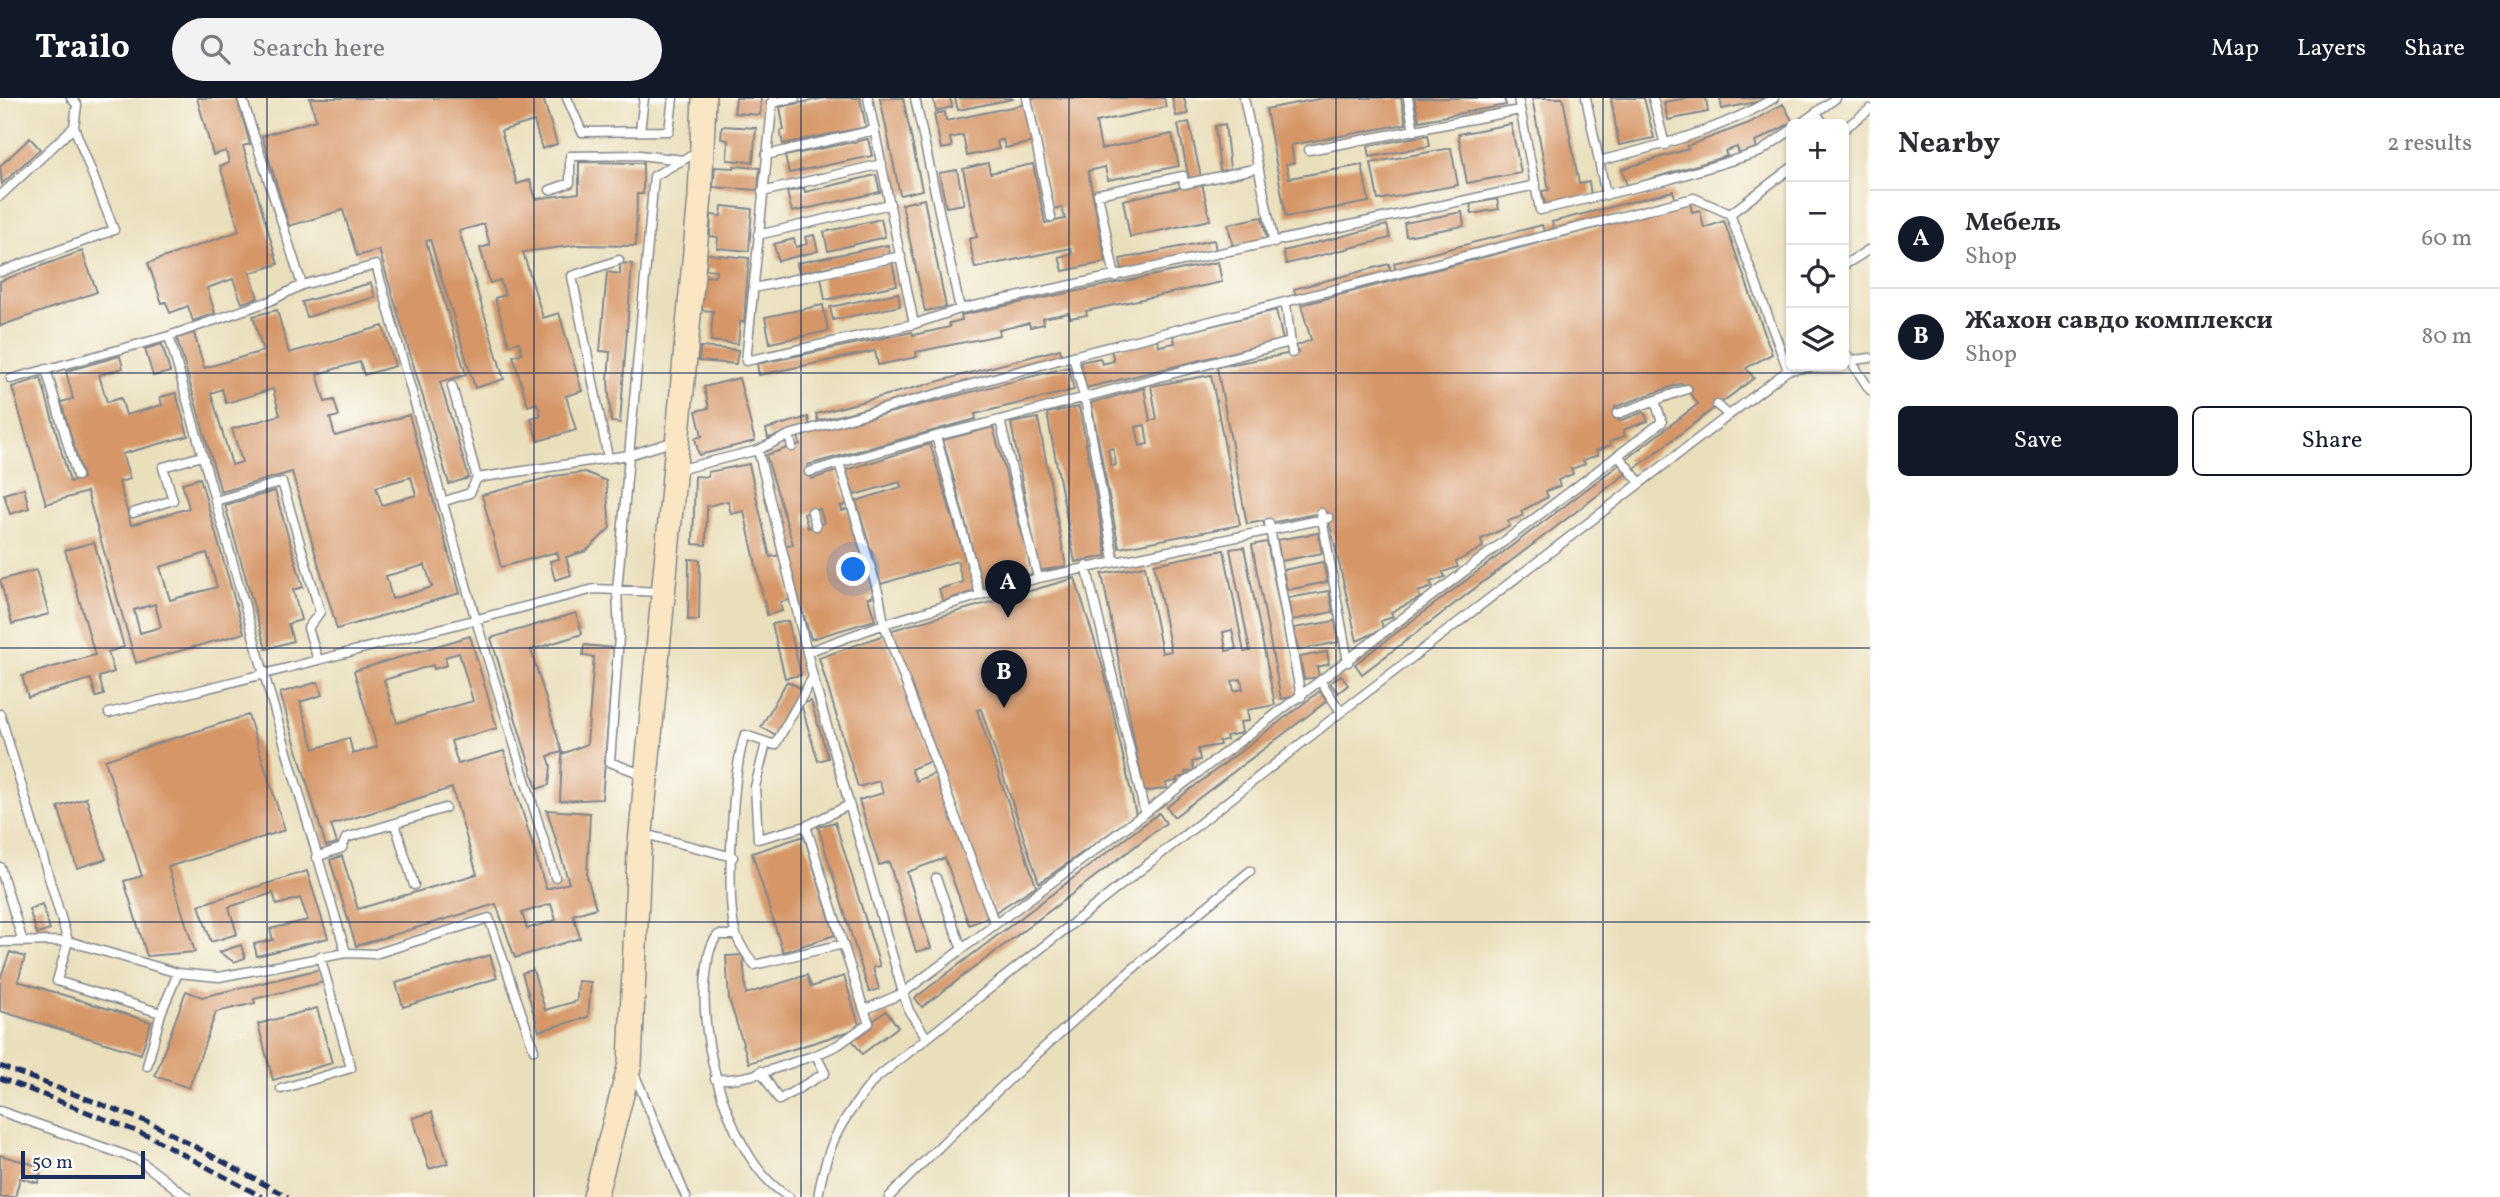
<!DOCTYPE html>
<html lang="en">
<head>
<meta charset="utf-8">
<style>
	:root { --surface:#fff; --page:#f2f2f3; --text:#2b2b33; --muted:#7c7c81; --line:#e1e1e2; --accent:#111827 }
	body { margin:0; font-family:Vollkorn,serif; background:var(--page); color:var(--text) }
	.controls { position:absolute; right:21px; top:21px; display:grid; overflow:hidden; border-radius:10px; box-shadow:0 2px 5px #0004 }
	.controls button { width:63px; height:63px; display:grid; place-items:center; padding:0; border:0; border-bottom:2px solid var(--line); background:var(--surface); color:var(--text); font:35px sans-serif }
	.scale { position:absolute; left:21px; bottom:18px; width:124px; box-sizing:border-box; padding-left:7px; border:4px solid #1b2f5e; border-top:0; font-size:19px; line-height:24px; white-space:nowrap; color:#1b2f5e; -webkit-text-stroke:5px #fdfcf7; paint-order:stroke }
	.you { position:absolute; left:854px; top:472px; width:24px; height:24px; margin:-18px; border:5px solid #fff; border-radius:50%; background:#1a73e8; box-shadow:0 0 0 10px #1a73e833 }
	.badge { display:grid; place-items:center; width:46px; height:46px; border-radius:50%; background:var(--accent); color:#fff; font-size:23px; font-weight:700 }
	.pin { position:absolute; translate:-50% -58px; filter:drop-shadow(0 2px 4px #0008) }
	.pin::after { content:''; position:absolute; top:37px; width:24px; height:21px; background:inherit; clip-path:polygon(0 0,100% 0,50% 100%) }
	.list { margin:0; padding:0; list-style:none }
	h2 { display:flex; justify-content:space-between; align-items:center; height:91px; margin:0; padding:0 28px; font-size:30px }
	h2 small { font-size:23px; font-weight:400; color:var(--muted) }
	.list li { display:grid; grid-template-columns:46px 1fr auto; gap:21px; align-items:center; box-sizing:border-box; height:98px; padding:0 28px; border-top:2px solid var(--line) }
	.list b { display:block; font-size:26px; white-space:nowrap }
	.list p { margin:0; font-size:23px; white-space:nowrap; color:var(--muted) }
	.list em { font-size:23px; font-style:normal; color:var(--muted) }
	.actions { display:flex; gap:14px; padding:21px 28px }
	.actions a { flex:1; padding:16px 0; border:2px solid var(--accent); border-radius:10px; text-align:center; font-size:24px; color:var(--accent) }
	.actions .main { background:var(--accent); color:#fff }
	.icon { flex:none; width:38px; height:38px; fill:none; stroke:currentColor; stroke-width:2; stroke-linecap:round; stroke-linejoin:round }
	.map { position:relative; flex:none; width:1870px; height:1099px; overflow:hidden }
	header { display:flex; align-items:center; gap:42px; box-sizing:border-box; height:98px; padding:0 35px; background:var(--accent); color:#fff }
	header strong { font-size:33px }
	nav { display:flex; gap:38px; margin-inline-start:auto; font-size:24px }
	.search { width:490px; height:63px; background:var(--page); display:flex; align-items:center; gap:18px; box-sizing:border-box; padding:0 24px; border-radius:38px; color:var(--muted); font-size:26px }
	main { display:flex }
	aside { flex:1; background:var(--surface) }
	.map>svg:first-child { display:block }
	.building { fill:#d69667; fill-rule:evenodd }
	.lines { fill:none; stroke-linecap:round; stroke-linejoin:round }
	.service-casing { stroke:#82878c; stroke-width:11 }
	.secondary-casing { stroke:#82878c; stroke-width:26 }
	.service { stroke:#fff; stroke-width:8 }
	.secondary { stroke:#fbe6c4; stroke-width:23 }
	.rail { stroke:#1b2f5e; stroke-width:5; stroke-dasharray:10 5; stroke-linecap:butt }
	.grid { fill:none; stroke:#1b2f5e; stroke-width:2; stroke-opacity:0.55 }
</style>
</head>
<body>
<header>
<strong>Trailo</strong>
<div class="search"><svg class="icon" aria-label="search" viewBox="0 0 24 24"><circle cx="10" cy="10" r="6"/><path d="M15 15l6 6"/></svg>Search here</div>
<nav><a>Map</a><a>Layers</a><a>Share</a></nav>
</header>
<main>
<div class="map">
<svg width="1870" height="1099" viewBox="0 0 1870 1099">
	<rect width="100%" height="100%" fill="#fdfcf7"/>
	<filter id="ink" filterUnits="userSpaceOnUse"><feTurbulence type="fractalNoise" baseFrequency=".0143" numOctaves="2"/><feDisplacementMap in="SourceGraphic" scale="14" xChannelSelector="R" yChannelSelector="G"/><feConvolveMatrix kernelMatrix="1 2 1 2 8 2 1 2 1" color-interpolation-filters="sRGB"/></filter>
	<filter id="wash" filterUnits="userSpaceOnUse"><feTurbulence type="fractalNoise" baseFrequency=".00686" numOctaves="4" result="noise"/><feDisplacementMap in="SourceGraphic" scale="28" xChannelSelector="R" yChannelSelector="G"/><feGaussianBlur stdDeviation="1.57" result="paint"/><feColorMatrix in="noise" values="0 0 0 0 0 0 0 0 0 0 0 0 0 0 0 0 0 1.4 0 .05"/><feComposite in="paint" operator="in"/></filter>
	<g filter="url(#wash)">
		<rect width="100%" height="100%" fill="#eadfbb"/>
		<g id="blocks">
			<path class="building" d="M197,0h40l13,46 -7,2 35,118 -28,9 8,25 -16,5 -9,-24 -26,9 8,25 -22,8 -5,-15 -18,7 -4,-11 -4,1 -14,-40 91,-32 -19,-65 9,-3 -3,-12 -13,4z
				M310,0h233l14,46 -15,5 -8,-28 -33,10 16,53 13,-4 6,19 43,-6v-31l64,1v31h-6l-1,52 -58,-1 -55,7 20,66 16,-5 23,78 -16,5 10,34 -38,11 -7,-23 10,-3 -4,-12 -9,3 -15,-50 9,-3 -3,-11 -10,3 -14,-47 10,-3 -5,-15 -10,3 -10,-35 10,-3 -6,-21 -25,7 45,148 -29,9 -45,-148 -4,1 40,134 -26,7 29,96 -20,6 -70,-234 -22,6 -14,-46 -54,16 -27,-90 54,-16z
				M736,0h25l-1,17 -26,-2z
				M825,0h35l6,29 -83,17 -3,-13 4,-1 -4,-23z
				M880,0h23l19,92 -22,5z
				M933,0h17l2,9 -16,4z
				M955,0h57l1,1 -55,11z
				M1030,0h134l2,9 -70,15 5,27 71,-15 7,32 -71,14 -3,-13 -17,4 18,91 -43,9 -4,-14 13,-3 -1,-6 -96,20 -6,-29 8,-2 -14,-68 25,-6 2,10 43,-9 12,59 20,-4 -3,-12 -9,2z
				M1172,0h12l4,16 -12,2z
				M1323,0h78l5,26 -115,21 3,18 -8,1 3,14 73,-13 7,37 -83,15 -20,-108z
				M1414,0h90l2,7 -87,16z
				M1532,0h31l16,86 10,-2 2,13 -46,9 -3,-13 7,-1z
				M1611,0h33l10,40 -35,7z
				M1687,0h19l2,14 -40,8 -4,-18z
				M1720,0h51v1l-49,10z
				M1026,6l8,38 -29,6 -2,-8 -6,1 2,8 -32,7 -4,-21 -13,3 2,9 -11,2 -7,-35 11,-2 1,9z
				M1783,6l10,18 -38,20 2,6 -18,6 -2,-7 -12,4 2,5 -100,30 -5,-17 66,-20 -1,-3 62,-23z
				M1189,24l12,55 -12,2 -11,-54z
				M1225,26l5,45 -10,2 -5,-45z
				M1511,26l10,49 -54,10 -9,-49z
				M722,28l34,2 -3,34 -26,-2 1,-20 -7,-1z
				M1428,37l2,11 -60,11 -2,-11z
				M30,40l10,11 -38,35 -2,-18z
				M868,41l4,17 -83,17 -4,-17z
				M1451,50l7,37 -80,15 -7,-37z
				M734,68l26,2 -2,22 -45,-3 2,-20 19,1z
				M957,72l7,34 -18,3 -7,-34z
				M876,77l4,17 -88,20 -5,-20 17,-4 1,4z
				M1202,85l8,37 -80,17 -7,-37z
				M1673,93l3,9 -122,31 -2,-9z
				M924,101l22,108 -21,4 -23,-107z
				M1497,101l2,10 -27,5 -2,-10z
				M1690,105l2,9 8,-2 4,18 20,-7 48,133 -26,14 8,10 -120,91 -8,-10 72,-55 -16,-21 -67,24 4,14 25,-9 4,9 -25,9 2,6 -16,6 2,3 -15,6 2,4 -15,5 2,4 -14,5 2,5 -15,6 2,6 -14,5 2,6 -27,14 2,5 -15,5 2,5 -29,13 2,8 -27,15 2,5 -15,5 2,5 -15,5 3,5 -15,5 2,6 -29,14 2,5 -12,4 2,8 -26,12 -30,-129 -63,12 -1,-3 -16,3 -30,-157 81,-15 -2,-6 15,-6 -10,-35z
				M722,108l30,3 -3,42 -32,-3 1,-11 -8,-1 1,-21 10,1z
				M1462,114l2,14 -58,10 -2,-13z
				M1262,119l5,23 -34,7 -5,-23z
				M881,121l4,18 -57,14 -4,-19z
				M1387,127l3,13 -104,26 -3,-13z
				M1542,127l3,9 -149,38 -2,-9z
				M814,137l4,16 -40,10 -4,-17 20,-5 2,8 11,-3 -2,-7z
				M1214,142l2,11 -94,20 -2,-12z
				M888,147l2,9 -91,19 -2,-10z
				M82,153l15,41 -97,34v-45z
				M707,156l42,4 -5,64h-4l-2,22 -27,-3 2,-30 -12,-1 3,-34 11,1 1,-7 -10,-1z
				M892,164l5,23 -72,15 -4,-23z
				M1218,164l4,20 -136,29 1,4 -17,3 -1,-5 -26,5 1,6 -14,3 -1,-4 -30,7 1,5 -84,17 1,5 -39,8 -3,-14 -116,24 -2,-11 155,-32 1,3 37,-8 -1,-4 13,-3 -1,-5z
				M620,165l12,1 -12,159 -9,-1 -3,-42 2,-28 -10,-1 7,-79 13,2z
				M1389,166l2,10 -95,24 -2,-9z
				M371,185l4,14 -68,20 -5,-15z
				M898,195l2,13 -67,14 -3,-13z
				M823,207l5,26 -58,12 -5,-26z
				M277,212l12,43 94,-27 12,40 -31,9 -4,-13 -43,12 8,28 9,-2 5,16 -9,2 5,18 74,-21 51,178 -123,36 -45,-157 -71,20 -44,-154 17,-5 10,35 59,-17 -10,-35zM222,291l4,14 47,-14 7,26 -48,14 10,33 -10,3 -21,-72zM411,379l5,18 -34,10 -6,-18zM425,467l7,22 -40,12 -6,-23z
				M1276,212l7,30 -197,48 -6,-26 20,-4 2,6 12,-3 -3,-11 46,-11 2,7 16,-3 -2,-8z
				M162,246l8,28 -17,4 -8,-27z
				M700,249l38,3 -2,14 -37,-3z
				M1060,251l2,8 -244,64 -2,-7z
				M120,258l3,12 -24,7 8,27 14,-4 5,17 36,-10 -2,-8 16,-4 12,43 -66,18 8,25 -11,3 12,43 58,-17 -7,-25 18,-5 44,155 -108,30 -49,-171 -41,12 -34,-117 29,-9 29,104 13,-4 -22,-76 12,-3 -7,-28zM207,455l10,34 -47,13 -10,-33zM155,506l6,23 -21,6 -6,-23z
				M1069,269l5,23 -99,24 1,5 -169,46 4,14 26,-8 10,33 -6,2 1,5 6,-2 26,87 -6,2 7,22 -64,19 -28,-93 10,-2 -27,-89 34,-11 -2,-8zM820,411l4,14 -16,5 -4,-14z
				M1211,277l29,150 -121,23 -28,-145 53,-15 6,33 7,-2 -6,-33zM1145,327l3,19 -8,2 -4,-19zM1113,350l3,17 -5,1 -3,-17z
				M739,280l16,63 -56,14 -4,-17 7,-2 -6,-25 13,-3 -5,-21z
				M1079,309l28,149 -32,6 -28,-149z
				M808,319l2,10 -42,11 -2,-9z
				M1038,320l28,148 -27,5 -28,-148z
				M993,329l40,147 -50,14 -40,-148z
				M930,346l45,147 -32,10 -4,-12 24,-7 -6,-21 -76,23 -25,-83 45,-14 -1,-5 -46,13 -8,-25z
				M749,366l21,93 10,-2 10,45 -10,2 2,9 -15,4 -23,-104 -13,3 -3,-13 -21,5 -1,39 -13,-1 2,-68 13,1v-5z
				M1620,366l7,9 -265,201 -7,-10z
				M585,374l21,9 4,47 -24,23 -20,6 5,18 -16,5 -5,-19 9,-2 -2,-7 -56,15 -19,-72 72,-19z
				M24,390l5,20 -19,6 -6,-20z
				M275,393l28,96 -10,3 8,30 -13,4 5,17 -27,8 -41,-144z
				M1318,435l4,20 -41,8 -4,-21z
				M94,444l30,105 -16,5 6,20 -15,5 5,18 -8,2 -5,-18 -63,18 -6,-21 73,-21 -30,-105z
				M1267,444l30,154 -16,3 -29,-154z
				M1244,449l31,158 -28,5 2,11 -9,1 2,11 -16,3 1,4 -8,1 1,4 -22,4 2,11 -8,2 2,9 -9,1 1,4 -9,2v3l-11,2 1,5 -23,4 -42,-218 43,-8 17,87 9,-2 -17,-87 70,-14 20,102 6,-1 -20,-102zM1232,532l4,19 -10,2 -3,-19zM1241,581l2,10 -9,2 -2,-10z
				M689,461l11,1 -1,60h-11z
				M1323,464l4,20 -40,8 -4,-20z
				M36,472l13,44 -37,10 -12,-44z
				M1075,480l29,93 32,144 -97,68 -58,-174 -4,1 59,176 -42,27 -105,-282z
				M1329,493l4,21 -41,8 -4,-22z
				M576,515l6,21 -51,16 31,102 -14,4 3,10 -2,19 -12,4 -46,-151z
				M788,523l13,54 -16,3 -13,-54z
				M1335,523l4,21 -41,8 -4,-22z
				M884,537l47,126 -20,8 5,12 20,-8 53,144 -20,8 -24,-67 -38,14 24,76 -15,4 -27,-90 -10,3 -20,-65 24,-7 -4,-12 -21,6 -39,-129z
				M470,538l27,92 -46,13 7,23 46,-13 42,138 23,-6 -22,-73 43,3 -3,64 9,31 -23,7 7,23 -65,20 -19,-54 -140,42 -26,-86 12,-4 16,53 119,-35 -25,-86 -121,37 6,18 -11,3 -46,-153 38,-11 4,13 -22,7 14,47 35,-11 4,16 24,-7 -23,-76zM459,555l14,48 -76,22 -13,-43 49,-15 1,4 13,-4 -2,-8zM551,806l5,16 -29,9 -5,-16z
				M584,547l30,3 -12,151 -42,2 2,-47 25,-10 7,-87 -11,-1z
				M1327,554l2,12 -12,3 2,10 -15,2 -4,-22z
				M1341,577l7,10 -10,8 -8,-10z
				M787,583l15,8 -26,46 -15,-8z
				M1320,593l7,10 -153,116 -7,-10z
				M811,603l17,57 -10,3 -17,-57z
				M248,617l37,115 -117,37 27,85 -48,4 -23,-75 18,-5 -37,-116z
				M86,700l20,61 -29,9 -19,-61z
				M1159,715l7,10 -244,184 -7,-9z
				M835,724l45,144 -7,2 6,21 -10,3 -51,-165z
				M804,738l31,99 -52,17 -31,-99z
				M307,773l21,67 -71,18 -3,-12 19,-4 -3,-11 38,-9 -8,-22 -23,7 -4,-12 -44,14 8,27 -26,8 -12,-37z
				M42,806l8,26 -13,4 -8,-25z
				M241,847l4,13 -11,4 -15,-10z
				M10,854l15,5 -7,24 133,41 -10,32 -141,-43v-32z
				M490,857l7,23 -94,29 -7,-24z
				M743,857l3,39 61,-19 4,12 33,-11 16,52 -111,35 -20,-64 -3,-43z
				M321,871l3,13 -70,17 1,4 -39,9 -27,76 -34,-12 31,-85 16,6z
				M533,872l12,40 32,-9 1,-20 13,1 -3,35 -49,14 -17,-58z
				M317,910l15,55 -59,17 -15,-56z
				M886,913l12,16 -36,27 -11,-16z
				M432,1014l16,51 -19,6 -16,-51z
				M0,1057l42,12 -4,16 -18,-5 -5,19h-15z"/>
		</g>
	</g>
	<g filter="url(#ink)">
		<use href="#blocks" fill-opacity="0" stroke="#82878c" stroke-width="2"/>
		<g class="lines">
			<defs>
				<path id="service" d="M242,0l60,187
					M567,0l15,34 87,-1 4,-33
					M773,0l-27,263 168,-37 46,-15 576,-124
					M868,0l46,226
					M915,0l45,211
					M1027,0l24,119
					M1244,0l30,145
					M1408,0l6,33
					M1518,0l22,112 127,-30 93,-28 31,-22
					M1586,0l20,97
					M1653,0l12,47
					M771,5l24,-5
					M1816,15l8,11
					M1800,26l36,-26
					M1844,31l26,-20
					M640,33l4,-33
					M1309,52l211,-40
					M766,57l109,-25
					M1599,63c60,-15 122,-31 175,-63
					M550,92l20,-7v-27l69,-1 44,5
					M762,94l120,-28
					M0,98l74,-69 3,-22 -6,-7
					M758,137l132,-31
					M1844,167l26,-16
					M0,174l114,-42 -40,-103
					M1115,179l-17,-83 85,-18 1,8 74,-16
					M754,190l147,-32
					M1286,206l6,49
					M169,238l95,338 330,-85 67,3
					M1844,253l26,39
					M1073,258l13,48 28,156
					M1847,263l23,-3
					M46,271l31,107
					M1788,272l-58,-156 61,-46
					M11,281l158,-43 101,-35 32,-16 74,-20 99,352 80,260
					M452,288l25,92 152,-23 46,-14
					M1717,307l12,10
					M1617,316l70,-25
					M789,337l3,12
					M936,338l64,-16
					M758,352l55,227 90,316 242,-180 -59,-247
					M1618,357l22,28
					M608,360l-36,-182 47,-16
					M677,372l81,-20 31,-15 284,-79 621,-158 36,16
					M809,374l30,-9
					M215,403l67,-19 38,130 -12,16 10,32
					M445,403l25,-8 7,-15
					M812,414l4,14
					M133,415l40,-13 -10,-33 39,-11
					M1321,415l27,149
					M1269,425l32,174
					M1038,480l-38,-158 290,-78
					M980,497l-44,-159 -97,27 40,132 5,29 111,300
					M807,554l77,-28 154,-46 291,-60
					M813,579l-38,68 -30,-10c-13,36 -19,160 -10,197 3,12 13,23 19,33l89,-21 21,66 39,-17 6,18 18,27
					M1321,584l20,30
					M109,615l155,-39 82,279 29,1 114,-36 45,132
					M0,616l68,227 -11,40 104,32
					M766,645l-11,44 3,52 48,-13 37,118
					M644,677l-34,-13 9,-126 -2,-45 37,-415 45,-25
					M1145,715l517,-391 -7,-21
					M395,726l19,61
					M806,728l43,-21
					M644,736l89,23
					M316,759l26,-9 4,-10 99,-30
					M0,769l23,75
					M936,780l26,71
					M736,837h-18c-10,12 -10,25 -12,40 -9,64 25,189 83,222
					M0,844l68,-1 110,32 41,4 127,-24
					M816,957l22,-10 31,-22 -5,-13
					M147,968l14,-53 17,-40
					M634,975l52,124
					M715,981c32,3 70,-15 101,-24l9,18 -46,27 -18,-29
					M281,991l70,-21 -31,-112
					M0,1013l139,49 48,37
					M818,1099c9,-54 23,-77 57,-118l466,-367 447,-342 29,-4
					M889,1099c114,-116 234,-224 361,-326"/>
				<path id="secondary" d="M595,1099l35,-133 9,-210 61,-657 4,-99"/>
			</defs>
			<use href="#service" class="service-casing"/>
			<use href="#secondary" class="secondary-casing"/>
			<use href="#service" class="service"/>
			<use href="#secondary" class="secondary"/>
			<path class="rail" d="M0,968l153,58 135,73
				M0,980l151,59 111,60"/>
		</g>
	</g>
	<path class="grid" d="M267,0v1099M534,0v1099M801,0v1099M1069,0v1099M1336,0v1099M1603,0v1099M0,275h1870M0,550h1870M0,824h1870"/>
</svg>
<div class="controls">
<button>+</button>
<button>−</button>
<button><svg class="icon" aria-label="locate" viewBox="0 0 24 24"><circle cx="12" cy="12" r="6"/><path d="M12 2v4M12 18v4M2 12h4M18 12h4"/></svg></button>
<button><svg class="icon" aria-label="layers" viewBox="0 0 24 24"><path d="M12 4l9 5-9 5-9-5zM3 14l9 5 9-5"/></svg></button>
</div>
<div class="scale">50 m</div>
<div class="you"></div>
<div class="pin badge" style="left:1008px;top:520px">A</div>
<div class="pin badge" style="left:1004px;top:610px">B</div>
</div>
<aside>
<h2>Nearby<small>2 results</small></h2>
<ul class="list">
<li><span class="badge">A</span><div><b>Мебель</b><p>Shop</p></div><em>60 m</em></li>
<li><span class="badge">B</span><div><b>Жахон савдо комплекси</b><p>Shop</p></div><em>80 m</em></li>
</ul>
<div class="actions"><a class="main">Save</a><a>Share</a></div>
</aside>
</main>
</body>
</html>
